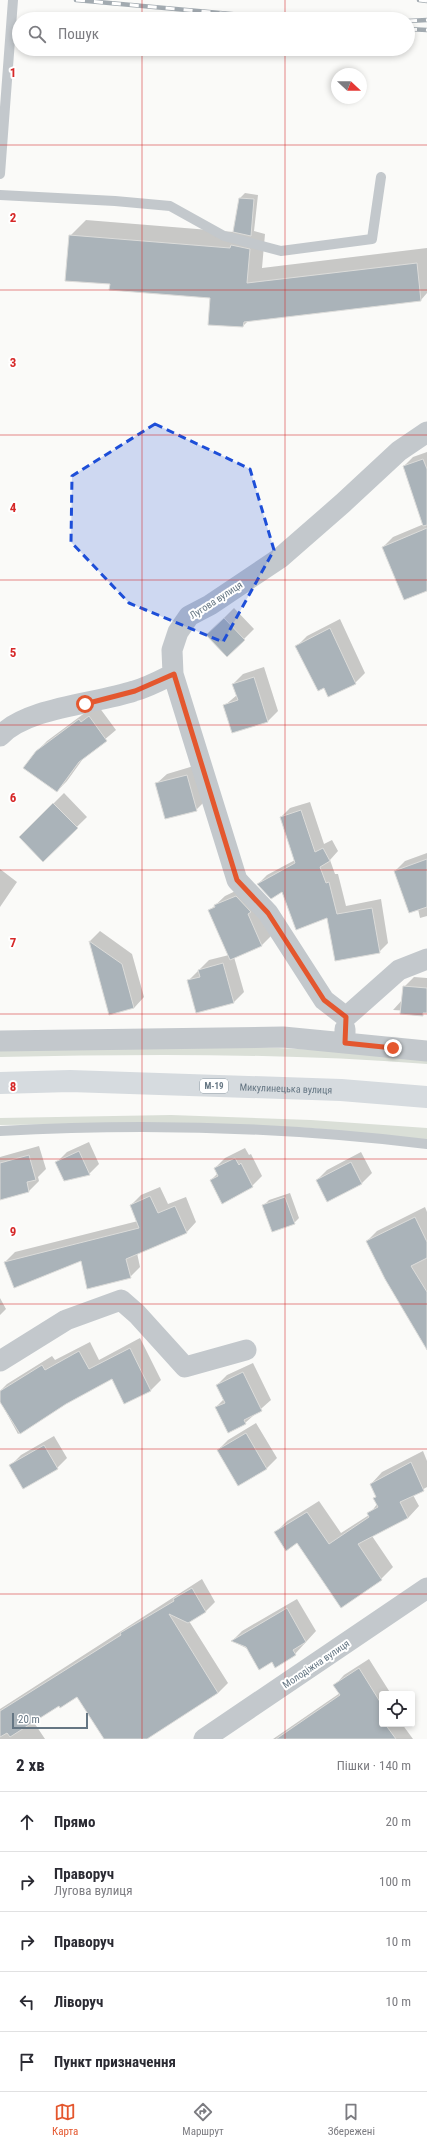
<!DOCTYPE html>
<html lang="uk">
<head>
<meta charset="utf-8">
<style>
	:root { --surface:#fff; --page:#f7f7f7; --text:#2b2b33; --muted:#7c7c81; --line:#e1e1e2; --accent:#e4572e }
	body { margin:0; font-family:"Roboto Condensed",sans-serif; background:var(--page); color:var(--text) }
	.controls { position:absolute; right:12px; bottom:12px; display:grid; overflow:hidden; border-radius:4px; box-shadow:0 2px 6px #0003 }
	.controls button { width:36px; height:36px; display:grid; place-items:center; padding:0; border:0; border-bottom:1px solid var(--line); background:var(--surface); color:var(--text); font:20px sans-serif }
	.compass { position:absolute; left:331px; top:68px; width:36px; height:36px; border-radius:50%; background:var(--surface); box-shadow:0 2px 6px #0003; rotate:112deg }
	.scale { position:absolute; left:12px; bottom:10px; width:76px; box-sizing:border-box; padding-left:4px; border:2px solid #657683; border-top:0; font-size:11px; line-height:14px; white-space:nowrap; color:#657683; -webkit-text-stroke:3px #fff; paint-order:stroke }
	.stop { position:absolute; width:12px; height:12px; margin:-9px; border:3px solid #e4572e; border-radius:50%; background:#fff }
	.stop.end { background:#e4572e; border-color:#fff; box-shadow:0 1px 4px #0008 }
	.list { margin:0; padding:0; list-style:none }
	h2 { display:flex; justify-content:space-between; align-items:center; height:52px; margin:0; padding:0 16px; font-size:17px }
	h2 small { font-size:13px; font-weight:400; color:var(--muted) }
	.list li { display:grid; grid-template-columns:26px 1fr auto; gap:12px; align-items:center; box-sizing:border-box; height:60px; padding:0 16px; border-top:1px solid var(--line) }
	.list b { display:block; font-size:15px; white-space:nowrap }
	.list p { margin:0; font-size:13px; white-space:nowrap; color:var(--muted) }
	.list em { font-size:13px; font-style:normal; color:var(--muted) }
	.icon { flex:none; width:22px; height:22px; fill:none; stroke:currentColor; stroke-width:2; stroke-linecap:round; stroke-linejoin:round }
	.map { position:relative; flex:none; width:427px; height:1739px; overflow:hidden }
	.search { position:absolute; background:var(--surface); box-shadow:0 2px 6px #0003; left:12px; right:12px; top:12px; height:44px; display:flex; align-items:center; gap:10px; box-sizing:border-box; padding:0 14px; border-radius:22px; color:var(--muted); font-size:15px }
	.sheet { height:352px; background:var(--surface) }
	nav { display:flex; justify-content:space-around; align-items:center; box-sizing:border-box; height:56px; border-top:1px solid var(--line); background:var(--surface); font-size:11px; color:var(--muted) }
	nav a { display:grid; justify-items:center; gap:2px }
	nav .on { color:var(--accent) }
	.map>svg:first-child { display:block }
	.green { fill:#dadfd7 }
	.shadow { fill:#0003 }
	.building { fill:#aab3b9; stroke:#dcdcda }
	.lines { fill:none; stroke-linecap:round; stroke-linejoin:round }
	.service { stroke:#c3c8cc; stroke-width:10 }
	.minor { stroke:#c3c8cc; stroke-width:21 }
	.trunk { stroke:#d6dbdf; stroke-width:22 }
	.rail-casing { stroke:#a2aab0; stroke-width:4.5 }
	.rail { stroke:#fff; stroke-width:3; stroke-dasharray:9; stroke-linecap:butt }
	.route { stroke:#e4572e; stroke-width:5 }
	.marked { fill:#1d4ed8; fill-opacity:0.2; stroke:#1d4ed8; stroke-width:3; stroke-dasharray:8 5; stroke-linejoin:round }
	.grid { fill:none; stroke:#d62828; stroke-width:1; stroke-opacity:0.55 }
	.labels { text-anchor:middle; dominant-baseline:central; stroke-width:4; stroke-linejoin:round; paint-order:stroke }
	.shield { fill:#fff; stroke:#939fa8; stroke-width:1 }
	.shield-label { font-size:9px; font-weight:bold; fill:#657683 }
	.street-label { font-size:10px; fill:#657683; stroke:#fff }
	.grid-label { font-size:13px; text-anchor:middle; font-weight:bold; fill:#d62828; stroke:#fff; stroke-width:4; stroke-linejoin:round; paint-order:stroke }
</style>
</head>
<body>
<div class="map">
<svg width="427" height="1739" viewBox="0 0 427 1739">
	<rect width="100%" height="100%" fill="#fafaf8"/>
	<path class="green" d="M257,1047l170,8v9c-142,-11 -285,-10 -427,-7v-8z
		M171,1115l140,5 116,8v12l-117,-12 -140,-5 -170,2v-7z"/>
	<path class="shadow" d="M245,193l13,2 -4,36 11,3 -3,34 165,-20v45l-6,7 -172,20 -6,6 -32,-29 -100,-13 -41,-48 16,-16 148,12 6,-34z
		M427,452v138l-44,-43 10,-10 31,-13 -20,-58 9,-9z
		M234,608l20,21 -27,27 -20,-21z
		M340,619l25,54 -10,10 -31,3 -27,-40 10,-10z
		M264,667l14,44 -10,10 -35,11 -9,-26 13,-11 -4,-11 10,-10z
		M99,707l17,23 -31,26 -18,25 -10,10 -20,-40 10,-10 43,-32 2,3z
		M197,765l9,35 -10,10 -40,-26 11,-10z
		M64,793l23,24 -44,43 -23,-23z
		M310,802l14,42 8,-4 6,11 -8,9 5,14h3l8,32 35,-7 7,44 -9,9 -51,-35 -45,-26 -25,-7 9,-9 28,-15 -14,-43 9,-9z
		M427,853v63l-7,2 -2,-9 -23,-38 10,-10z
		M0,869l17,13 -17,25z
		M246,886l26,49 -10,10 -28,12 10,35 -10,10 -38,10 -8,-31 21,-21 20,-5 -20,-44 16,-15z
		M100,931l32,23 12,43 -10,11 -25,6 -19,-73z
		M414,977l13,1v34l-34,-2 10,-11 1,-12z
		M89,1142l10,22 -10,10 -20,6 -12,-18 10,-10z
		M39,1146l7,23 -8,8 1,4 -10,10 -29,8v-42z
		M245,1148l4,7 2,-1 11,22 -10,10 -41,-6 7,-7 -3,-5 10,-10z
		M361,1152l11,21 -10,10 -34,18 -11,-21 10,-10z
		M160,1187l8,17 18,-7 10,25 -10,11 -49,20 3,14 -10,10 -49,-17 -76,2 10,-10 123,-31 -7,-16 10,-10z
		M290,1193l9,25 -5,5 -30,-18 5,-5z
		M425,1207l2,5v109l-60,-80 10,-10z
		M0,1298l6,11 -6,6z
		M140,1338l21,42 -10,10 -26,13 -13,-25 -47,25 -47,31 -18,-33v-10l7,-7 45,-28 3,4 35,-18 9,18z
		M253,1363l18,37 -26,23 -29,-16 8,-8 -7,-14 10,-10z
		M256,1423l21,35 -10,10 -29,16 -20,-34 10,-10z
		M54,1436l13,22 -10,10 -46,-3 10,-10z
		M423,1451l4,10v26l-14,8 6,11 -11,12 -36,18 21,31 -12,12 -40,27 -43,-64 -23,-9 12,-12 32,-20 22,32 28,-18 8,-11 -3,-5 3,-3 -6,-12 11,-12z
		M202,1579l13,23 -10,10 -16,9 39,62 -10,10 -72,46h-41l-28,-43 -18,9 -26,16 12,18h-45v-30z
		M297,1599l19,32 -21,23 -23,7 -40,-20 10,-10z
		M369,1659l22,35h-9v30h20l11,15h-140l67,-46 -5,-8 9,-10z"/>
	<path class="building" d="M239,198l15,1 -3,37 -18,-4z
		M69,235l161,13 1,-3 19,4 -3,34 170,-20 4,38 -177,21 -1,5 -35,-2 2,-27 -101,-8 1,-6 -45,-3z
		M423,459l4,10v56l-4,1 -20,-60z
		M427,528v63l-23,9 -22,-53z
		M224,618l21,22 -18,17 -21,-22z
		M330,628l26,56 -28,13 -4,-9 -6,3 -23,-45z
		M254,677l14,45 -36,11 -9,-28 15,-5 -6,-16z
		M89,716l18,25 -28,21 -22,30 -34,-24 13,-17 43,-32 2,3z
		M187,775l10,36 -32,8 -10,-36z
		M53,803l25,25 -35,34 -24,-25z
		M301,810l14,42 8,-4 7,13 -10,6 6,16 3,-1 8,32 35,-6 8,45 -45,8 -8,-43 -31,12 -14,-38 -11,7 -14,-15 38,-21 -15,-46z
		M427,859v48l-18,6 -15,-42z
		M236,896l15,16 -3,2 14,32 -32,14 -22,-50 7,-3 -1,-2z
		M89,941l33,23 12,44 -25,7z
		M223,963l11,40 -38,10 -9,-33 13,-3 -2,-7z
		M403,986l24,2v25h-4v3l-23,-2z
		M79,1151l11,24 -26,6 -9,-19z
		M29,1155l7,25 -9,2 2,10 -29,8v-37z
		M235,1158l4,7 2,-2 12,24 -31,17 -12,-24 8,-4 -4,-8z
		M351,1162l11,22 -35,18 -11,-22z
		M150,1196l8,17 17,-7 12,27 -61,26 5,19 -44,11 -6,-28 -67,27 -10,-26 135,-34 -9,-23z
		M285,1197l10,27 -23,8 -10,-27z
		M415,1217l12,25v16l-16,8 16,26v58l-42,-71 -19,-38z
		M130,1348l21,43 -27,13 -12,-25 -46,25 -46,30 -20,-32v-11l42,-26 3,5 34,-19 10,18z
		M243,1372l19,39 -18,9 2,4 -18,9 -13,-26 10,-4 -9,-18z
		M246,1433l21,36 -29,17 -21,-36z
		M44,1445l14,24 -35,20 -14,-24z
		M411,1462l13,29 -24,11 8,16 -50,26 24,36 -41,28 -44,-65 -11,8 -12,-19 33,-20 22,32 40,-27 -2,-4 11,-6 -5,-9 3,-1 -6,-13z
		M192,1588l14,24 -18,11 -19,-9 49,79 -71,46h-43l-27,-42 -17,11 -1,-2 -49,31 -3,-4 -7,4v-26l121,-76 -1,-2 54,-32 -1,-2z
		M287,1608l19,34 -13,8 3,5 -21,13 -3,-6 -13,8 -13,-23 -15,-6z
		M359,1668l23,37v19h3l11,15h-120l64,-44 -7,-10z"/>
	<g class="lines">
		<path class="service" d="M0,174l13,-174
			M0,195l115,6 55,5 54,30 57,15 91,-12 9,-62
			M0,1131c141,-8 287,-4 427,13"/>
		<path class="minor" d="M0,736c27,-29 96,-32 134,-45 14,-4 27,-11 39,-17
			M346,1017l-22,-17 -56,-87 -31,-33 -64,-206 -1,-24 6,-18 11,-16 21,-11 70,-47 63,-55 56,-52 28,-19
			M346,1017l53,-47 28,-11
			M345,1029v14l82,8
			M0,1041l283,-4 62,6
			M0,1361l66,-41 55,-20 16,14 48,53 61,-17
			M204,1739l223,-151"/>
		<path class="trunk" id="s1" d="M0,1083l70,-2 271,9 86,7"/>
		<defs>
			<path id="rail" d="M76,0l211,19
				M419,0l8,1
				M408,21l19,-1
				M408,29l19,1"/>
		</defs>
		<use href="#rail" class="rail-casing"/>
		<use href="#rail" class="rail"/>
	</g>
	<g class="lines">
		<path class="route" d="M85,704l50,-13 39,-17 63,206 31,33 56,87 22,17 -1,26 48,5"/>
	</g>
	<path class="marked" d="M155,424l95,45 24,81 -51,92 -94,-39 -58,-61 1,-66z"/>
	<path class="grid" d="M142,0v19M285,0v19M142,49v1690M285,49v1690M0,145h427M0,290h427M0,435h427M0,580h427M0,725h427M0,870h427M0,1014h427M0,1159h427M0,1304h427M0,1449h427M0,1594h427"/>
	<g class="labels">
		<rect class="shield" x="200" y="1079" width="28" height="14" rx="3"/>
		<g class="shield-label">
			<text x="214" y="1086">М-19</text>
		</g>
		<g class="street-label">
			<text transform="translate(216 600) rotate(-33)">Лугова вулиця</text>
			<text stroke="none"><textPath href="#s1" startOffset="286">Микулинецька вулиця</textPath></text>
			<text transform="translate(316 1664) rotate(-34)">Молодіжна вулиця</text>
		</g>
	</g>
	<g class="grid-label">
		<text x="13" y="77">1</text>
		<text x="13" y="222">2</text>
		<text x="13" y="367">3</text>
		<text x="13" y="512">4</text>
		<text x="13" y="657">5</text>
		<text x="13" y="802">6</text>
		<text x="13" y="947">7</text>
		<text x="13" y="1091">8</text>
		<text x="13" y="1236">9</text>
	</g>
</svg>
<div class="controls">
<button><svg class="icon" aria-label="locate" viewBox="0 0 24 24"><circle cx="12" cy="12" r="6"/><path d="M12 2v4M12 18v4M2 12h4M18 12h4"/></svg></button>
</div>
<svg class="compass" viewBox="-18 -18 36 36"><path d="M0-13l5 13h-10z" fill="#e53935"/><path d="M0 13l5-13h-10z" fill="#7c7c81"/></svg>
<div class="scale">20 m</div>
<div class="stop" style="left:85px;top:704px"></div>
<div class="stop end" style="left:393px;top:1048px"></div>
<div class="search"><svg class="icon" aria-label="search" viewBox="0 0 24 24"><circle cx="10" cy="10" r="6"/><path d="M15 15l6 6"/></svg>Пошук</div>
</div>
<section class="sheet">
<h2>2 хв<small>Пішки · 140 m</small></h2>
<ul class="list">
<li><svg class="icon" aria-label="ahead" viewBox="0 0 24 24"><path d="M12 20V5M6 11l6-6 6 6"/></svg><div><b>Прямо</b></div><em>20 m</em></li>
<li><svg class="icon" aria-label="right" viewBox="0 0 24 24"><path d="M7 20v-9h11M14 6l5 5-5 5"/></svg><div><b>Праворуч</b><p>Лугова вулиця</p></div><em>100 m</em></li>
<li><svg class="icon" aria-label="right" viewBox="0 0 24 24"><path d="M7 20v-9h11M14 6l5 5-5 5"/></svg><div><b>Праворуч</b></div><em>10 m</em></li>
<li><svg class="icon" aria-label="left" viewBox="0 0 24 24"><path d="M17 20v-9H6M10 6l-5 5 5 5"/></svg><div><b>Ліворуч</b></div><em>10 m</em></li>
<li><svg class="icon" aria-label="arrive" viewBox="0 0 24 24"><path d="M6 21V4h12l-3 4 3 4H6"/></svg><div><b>Пункт призначення</b></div></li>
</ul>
</section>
<nav>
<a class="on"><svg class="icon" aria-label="map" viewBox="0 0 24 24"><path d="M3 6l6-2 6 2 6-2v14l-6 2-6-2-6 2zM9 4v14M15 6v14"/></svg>Карта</a>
<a><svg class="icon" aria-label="directions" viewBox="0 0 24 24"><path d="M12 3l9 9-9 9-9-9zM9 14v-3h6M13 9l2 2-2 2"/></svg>Маршрут</a>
<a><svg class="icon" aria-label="saved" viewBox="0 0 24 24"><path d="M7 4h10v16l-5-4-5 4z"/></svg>Збережені</a>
</nav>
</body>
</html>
